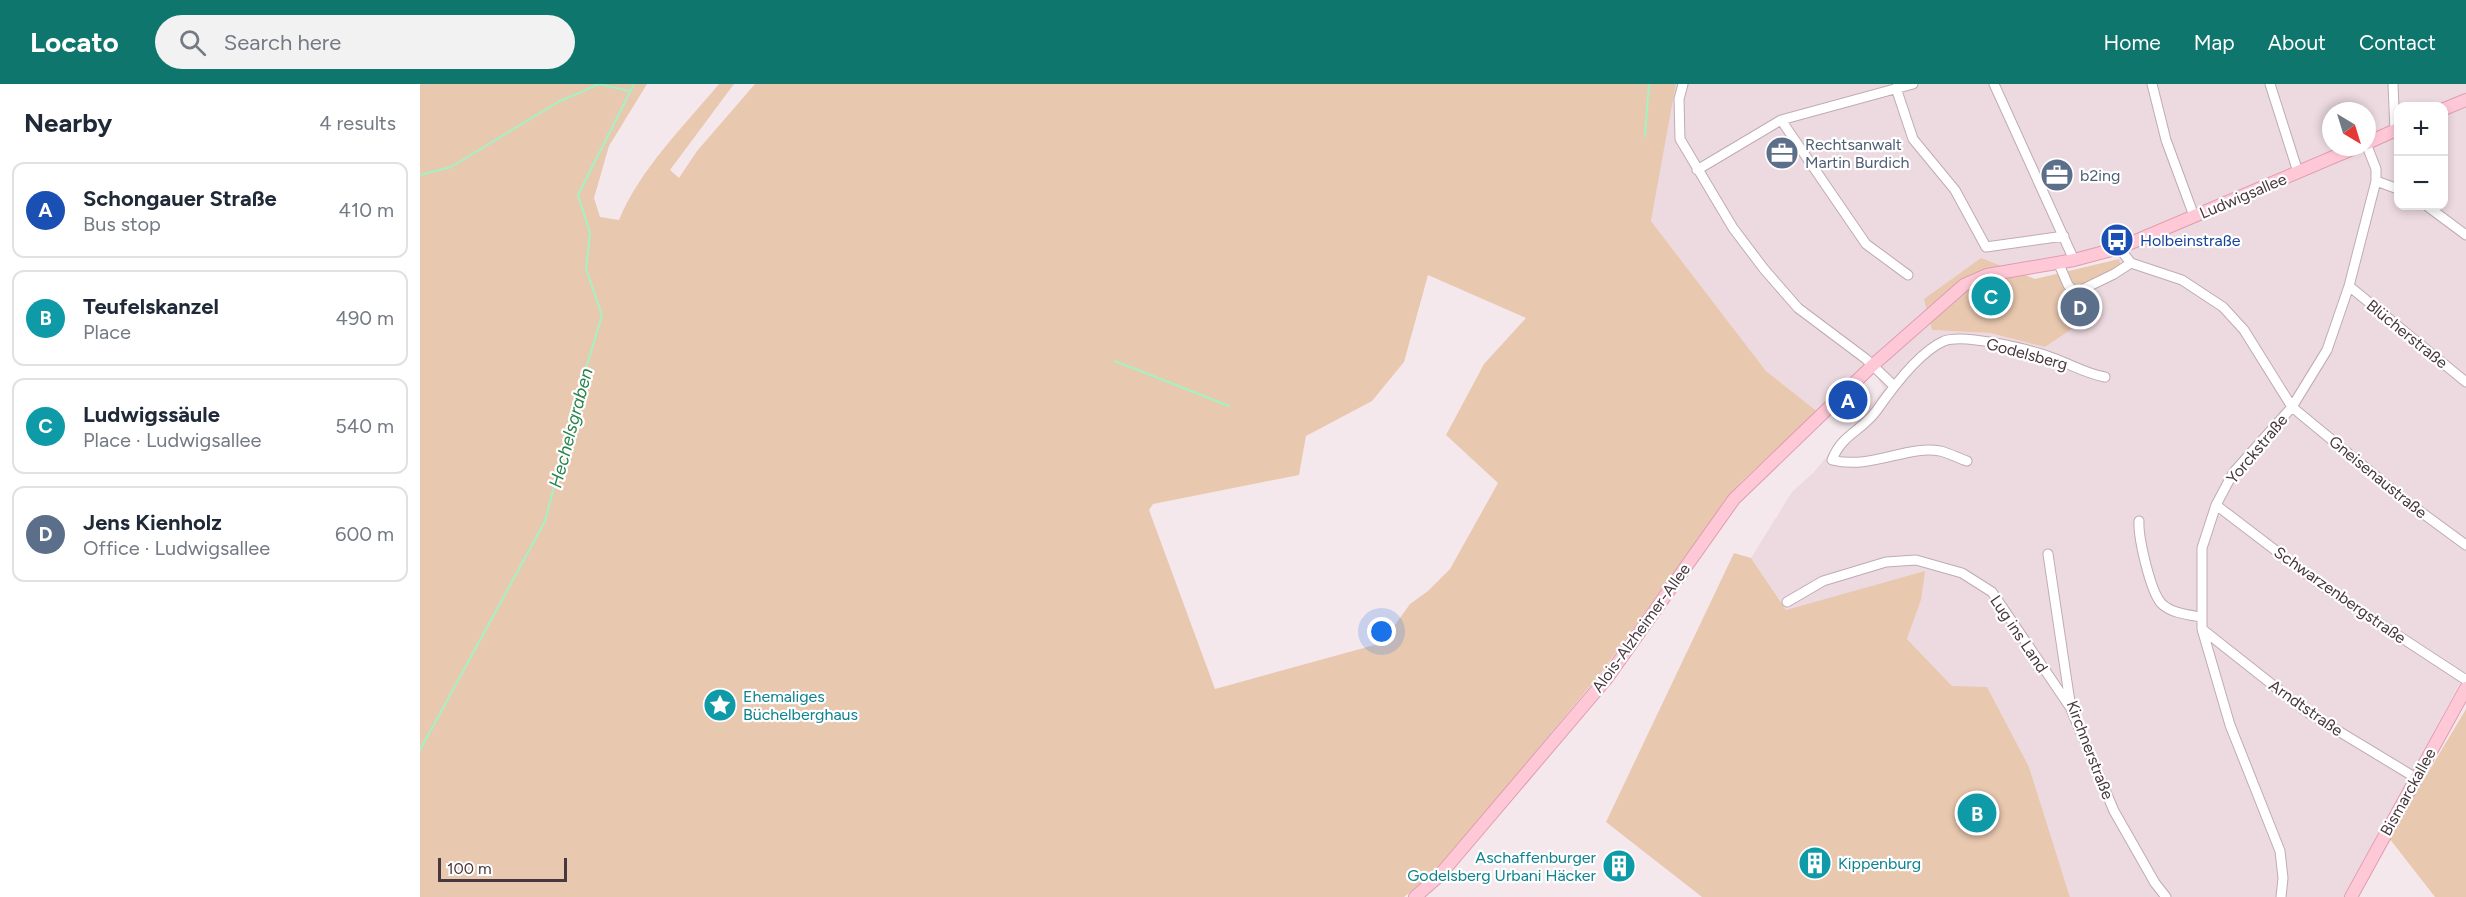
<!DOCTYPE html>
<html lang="en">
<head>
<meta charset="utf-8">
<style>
	:root { --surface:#fff; --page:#f2f2f3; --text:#1f2937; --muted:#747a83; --line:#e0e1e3; --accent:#0f766e }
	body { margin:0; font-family:Figtree,sans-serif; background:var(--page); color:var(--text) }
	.controls { position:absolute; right:18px; top:18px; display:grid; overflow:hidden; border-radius:12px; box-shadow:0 3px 9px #0003 }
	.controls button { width:54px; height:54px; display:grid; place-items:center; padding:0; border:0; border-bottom:2px solid var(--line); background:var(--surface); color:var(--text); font:30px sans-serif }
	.compass { position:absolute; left:1902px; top:18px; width:54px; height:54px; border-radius:50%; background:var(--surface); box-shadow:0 3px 9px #0003; rotate:142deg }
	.scale { position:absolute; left:18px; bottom:15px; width:129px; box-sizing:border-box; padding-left:6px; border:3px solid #48373e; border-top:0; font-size:16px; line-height:21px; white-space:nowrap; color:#48373e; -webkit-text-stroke:4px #fff; paint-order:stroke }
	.you { position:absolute; left:962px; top:548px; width:21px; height:21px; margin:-15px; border:4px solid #fff; border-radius:50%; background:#1a73e8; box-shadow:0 0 0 9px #1a73e833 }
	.badge { display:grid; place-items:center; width:39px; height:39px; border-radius:50%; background:var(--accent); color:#fff; font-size:20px; font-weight:700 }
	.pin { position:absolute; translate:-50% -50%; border:3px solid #fff; box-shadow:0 2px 6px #0006 }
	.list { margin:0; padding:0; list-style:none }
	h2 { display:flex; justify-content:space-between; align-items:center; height:78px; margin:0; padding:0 24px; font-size:26px }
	h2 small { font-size:20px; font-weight:400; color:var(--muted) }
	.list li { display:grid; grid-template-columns:39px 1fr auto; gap:18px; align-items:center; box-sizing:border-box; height:96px; margin:0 12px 12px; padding:0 12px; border:2px solid var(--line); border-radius:12px }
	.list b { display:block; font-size:22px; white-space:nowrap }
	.list p { margin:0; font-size:20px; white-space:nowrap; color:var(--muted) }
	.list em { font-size:20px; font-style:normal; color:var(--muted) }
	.icon { flex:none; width:33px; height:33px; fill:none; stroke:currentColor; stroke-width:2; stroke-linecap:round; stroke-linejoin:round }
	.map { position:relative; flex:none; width:2046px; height:813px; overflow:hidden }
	header { display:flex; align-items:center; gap:36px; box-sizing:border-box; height:84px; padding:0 30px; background:var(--accent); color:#fff }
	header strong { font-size:28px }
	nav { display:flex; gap:33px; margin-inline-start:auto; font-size:21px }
	.search { width:420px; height:54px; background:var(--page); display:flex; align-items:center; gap:15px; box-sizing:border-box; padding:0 21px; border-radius:33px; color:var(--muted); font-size:22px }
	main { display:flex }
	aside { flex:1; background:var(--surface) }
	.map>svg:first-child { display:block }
	.residential { fill:#eddae1 }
	.green { fill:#e9c8b0; fill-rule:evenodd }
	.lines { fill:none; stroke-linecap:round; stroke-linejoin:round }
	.stream { stroke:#a4f2c1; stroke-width:2 }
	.street-casing { stroke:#c0abb3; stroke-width:11 }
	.secondary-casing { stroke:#de9db1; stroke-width:14 }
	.street { stroke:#fff; stroke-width:9 }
	.secondary { stroke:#ffc8d7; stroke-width:12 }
	.labels { text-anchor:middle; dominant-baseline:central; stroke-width:4.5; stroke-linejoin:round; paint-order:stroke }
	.service-label { font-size:16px; fill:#4e5e75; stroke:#fff; text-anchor:start }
	.street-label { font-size:16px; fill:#48373e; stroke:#fff }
	.transit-label { font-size:16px; fill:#164399; stroke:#fff; text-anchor:start }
	.culture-label { font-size:16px; fill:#0d838f; stroke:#fff; text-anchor:start }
	.water-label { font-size:18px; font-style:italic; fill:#25854a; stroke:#fff }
</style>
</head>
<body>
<header>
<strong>Locato</strong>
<div class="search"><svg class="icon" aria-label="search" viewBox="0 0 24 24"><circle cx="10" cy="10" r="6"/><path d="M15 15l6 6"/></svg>Search here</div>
<nav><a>Home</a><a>Map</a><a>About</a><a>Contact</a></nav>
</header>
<main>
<aside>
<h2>Nearby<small>4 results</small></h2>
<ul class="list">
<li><span class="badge" style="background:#1a4fb4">A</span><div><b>Schongauer Straße</b><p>Bus stop</p></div><em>410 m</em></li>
<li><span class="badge" style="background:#0f9aa8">B</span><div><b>Teufelskanzel</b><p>Place</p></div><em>490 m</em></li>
<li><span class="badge" style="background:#0f9aa8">C</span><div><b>Ludwigssäule</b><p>Place · Ludwigsallee</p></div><em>540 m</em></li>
<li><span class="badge" style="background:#5c6f8a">D</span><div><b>Jens Kienholz</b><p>Office · Ludwigsallee</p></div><em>600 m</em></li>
</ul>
</aside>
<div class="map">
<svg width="2046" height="813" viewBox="0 0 2046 813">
	<rect width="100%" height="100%" fill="#f4e8ed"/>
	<path class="residential" d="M1256,0h790v11l-27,11h-41v18l-31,13v-26h-36v36h13l-240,101 -72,15 -104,48 -110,101 -52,-41 -115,-150z
		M2046,21v567l-122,225h-274l-41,-130 -122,-128 14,-39 -135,10 -35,-52 41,-66 21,-19 71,-84 -11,-18 57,-50 3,9 57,3 56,14 23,-56 52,-25 -2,-7 13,-10 266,-115v72h46v-91z"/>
	<path class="green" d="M0,0h227l-38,62 -15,52 6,19 19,3c21,-51 65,-94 100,-136h15l-64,86 9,8 18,-27 58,-67h921l-25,137 115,150 52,41 -75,68 -13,15 -129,178 -163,196 -34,28h-984zM1008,191l98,43 -42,46 -38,71 52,48 -48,86 -22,22 -18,13 -28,39 -167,46 -66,-179 4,-6 146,-29 7,-39 66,-35 32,-39z
		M1561,174l54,21 84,-20 2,7 -52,25 -6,12 13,23 -31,21 -55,-14 -58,-3 -8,-31z
		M1314,469l17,5 35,52 139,-39 -4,29 -14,39 45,47 35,1 42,80 41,130h-368l-96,-75z
		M2046,625v188h-31l-46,-59z"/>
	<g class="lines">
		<path class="stream" d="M1225,52l4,-52
			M0,91l31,-8 107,-65 41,-18 30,7
			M695,277l114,45
			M0,666l125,-229 39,-146 18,-60 -16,-46 4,-36 -12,-38 56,-111"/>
		<defs>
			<path id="street" d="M1263,0l-4,15 1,40 53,89 31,41 34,39 68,51 28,27
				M1574,0l80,176
				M1732,0l14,56 28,76
				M1850,0l28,88
				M1973,0l2,47
				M1476,4l17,51 42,51 31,57 78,-11
				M1361,36l85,124 42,31
				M1277,86l84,-50 132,-36
				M1956,97l22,8
				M2007,122l39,29
				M1699,164l12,15 51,17 41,27 21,23 48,77 114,94 60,44
				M1638,178l10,23 7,8 39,-19 17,-11
				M1929,202l117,96
				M1547,377c-9,-3 -18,-8 -27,-10 -34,-6 -68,19 -108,9 10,-26 30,-29 45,-50 16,-23 42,-58 67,-69 20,-8 88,9 109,17 17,6 34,16 52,19
				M1796,421l105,80 145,95
				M1719,437c-1,16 11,69 22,82 9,10 28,12 40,14
				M1628,470l23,155 43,102 41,72 11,14
				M1367,518l36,-21 63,-19 30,-2 46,13 30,19 78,115
				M1782,545l105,83 109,66
				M1861,813l2,-19 -3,-27 -50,-126 -28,-96v-81l14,-43 17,-32 59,-66 35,-57 22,-64 27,-105v-12l-9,-23"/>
			<path id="secondary" d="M2024,25l22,-9
				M1947,59l31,-14
				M995,813l24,-21 168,-198 127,-179 139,-134 91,-80 23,-10 87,-15 45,-12 238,-101
				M1931,813l115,-209"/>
		</defs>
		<use href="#street" class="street-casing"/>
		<use href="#secondary" class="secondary-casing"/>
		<use href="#street" class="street"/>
		<use href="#secondary" class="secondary"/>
	</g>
	<defs>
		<symbol id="office-disc" viewBox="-11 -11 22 22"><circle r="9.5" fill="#5c6f8a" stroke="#fff"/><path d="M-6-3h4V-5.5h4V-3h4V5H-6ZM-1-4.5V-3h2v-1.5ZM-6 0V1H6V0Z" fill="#fff"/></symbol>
		<symbol id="bus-disc" viewBox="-11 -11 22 22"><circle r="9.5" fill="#1a4fb4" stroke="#fff"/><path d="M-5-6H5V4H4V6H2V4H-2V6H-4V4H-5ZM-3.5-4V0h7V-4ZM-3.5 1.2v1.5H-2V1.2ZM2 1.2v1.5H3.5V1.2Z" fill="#fff"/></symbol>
		<symbol id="sight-disc" viewBox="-11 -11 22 22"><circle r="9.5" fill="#0f9aa8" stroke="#fff"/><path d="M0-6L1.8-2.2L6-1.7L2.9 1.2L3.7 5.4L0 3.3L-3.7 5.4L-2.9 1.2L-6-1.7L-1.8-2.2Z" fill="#fff"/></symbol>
		<symbol id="building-disc" viewBox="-11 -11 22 22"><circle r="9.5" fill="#0f9aa8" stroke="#fff"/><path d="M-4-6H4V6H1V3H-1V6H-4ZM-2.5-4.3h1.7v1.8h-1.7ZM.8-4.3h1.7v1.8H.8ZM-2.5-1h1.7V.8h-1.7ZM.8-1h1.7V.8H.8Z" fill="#fff"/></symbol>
	</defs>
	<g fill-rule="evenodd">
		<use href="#office-disc" x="1343" y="50" width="38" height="38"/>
		<use href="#office-disc" x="1618" y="72" width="38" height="38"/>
		<use href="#bus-disc" x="1678" y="137" width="38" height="38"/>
		<use href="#sight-disc" x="281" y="602" width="38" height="38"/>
		<use href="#building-disc" x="1376" y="760" width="38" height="38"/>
		<use href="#building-disc" x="1180" y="763" width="38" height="38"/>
	</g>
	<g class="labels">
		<g class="service-label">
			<text x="1385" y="60">Rechtsanwalt<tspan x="1385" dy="18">Martin Burdich</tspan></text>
			<text x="1660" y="91">b2ing</text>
		</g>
		<g class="street-label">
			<text transform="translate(1823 112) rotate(-23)">Ludwigsallee</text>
			<text transform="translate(1987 250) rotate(39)">Blücherstraße</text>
			<text transform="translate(1607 270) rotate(15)">Godelsberg</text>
			<text transform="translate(1837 365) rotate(-50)">Yorckstraße</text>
			<text transform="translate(1958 393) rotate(39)">Gneisenaustraße</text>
			<text transform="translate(1920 511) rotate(35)">Schwarzenbergstraße</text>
			<text transform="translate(1221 544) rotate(-54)">Alois-Alzheimer-Allee</text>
			<text transform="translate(1599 550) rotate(56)">Lug ins Land</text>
			<text transform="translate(1886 624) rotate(35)">Arndtstraße</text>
			<text transform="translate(1670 666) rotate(69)">Kirchnerstraße</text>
			<text transform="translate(1988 708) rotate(-61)">Bismarckallee</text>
		</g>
		<g class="transit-label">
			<text x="1720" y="156">Holbeinstraße</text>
		</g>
		<g class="culture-label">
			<text x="323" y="612">Ehemaliges<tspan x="323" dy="18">Büchelberghaus</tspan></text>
			<text x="1176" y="773" text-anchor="end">Aschaffenburger<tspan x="1176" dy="18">Godelsberg Urbani Häcker</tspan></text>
			<text x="1418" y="779">Kippenburg</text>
		</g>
		<g class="water-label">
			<text transform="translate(151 344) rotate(-75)">Hechelsgraben</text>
		</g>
	</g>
</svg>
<div class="controls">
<button>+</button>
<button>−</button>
</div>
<svg class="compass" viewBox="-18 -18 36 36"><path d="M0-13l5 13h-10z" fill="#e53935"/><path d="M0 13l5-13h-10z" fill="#747a83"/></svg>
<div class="scale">100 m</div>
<div class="you"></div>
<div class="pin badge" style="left:1428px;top:316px;background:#1a4fb4">A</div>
<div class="pin badge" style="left:1557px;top:729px;background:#0f9aa8">B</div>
<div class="pin badge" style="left:1571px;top:212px;background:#0f9aa8">C</div>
<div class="pin badge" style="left:1660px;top:223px;background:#5c6f8a">D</div>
</div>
</main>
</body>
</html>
